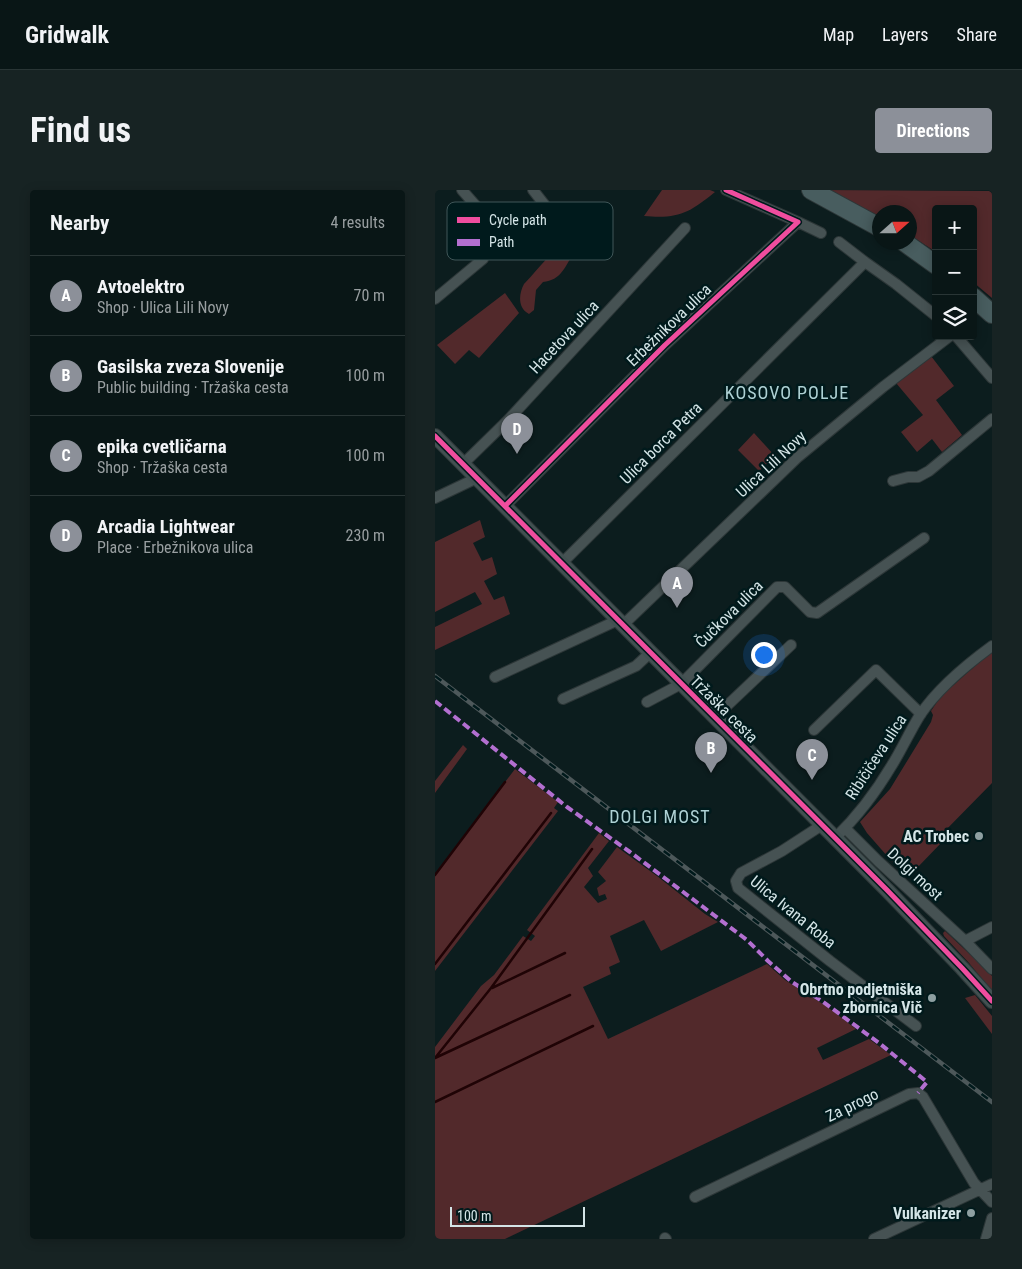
<!DOCTYPE html>
<html lang="en">
<head>
<meta charset="utf-8">
<style>
	:root { --surface:#091616; --page:#172323; --text:#f1f3f6; --muted:#999fa1; --line:#293535; --accent:#8c9099 }
	body { margin:0; font-family:"Roboto Condensed",sans-serif; background:var(--page); color:var(--text) }
	.controls { position:absolute; right:15px; top:15px; display:grid; overflow:hidden; border-radius:5px; box-shadow:0 2px 12px #0003 }
	.controls button { width:45px; height:45px; display:grid; place-items:center; padding:0; border:0; border-bottom:1px solid var(--line); background:var(--surface); color:var(--text); font:25px sans-serif }
	.compass { position:absolute; left:437px; top:15px; width:45px; height:45px; border-radius:50%; background:var(--surface); box-shadow:0 2px 12px #0003; rotate:69deg }
	.scale { position:absolute; left:15px; bottom:12px; width:135px; box-sizing:border-box; padding-left:5px; border:2px solid #d4e5e7; border-top:0; font-size:14px; line-height:18px; white-space:nowrap; color:#d4e5e7; -webkit-text-stroke:4px #001a1c; paint-order:stroke }
	.you { position:absolute; left:328px; top:464px; width:18px; height:18px; margin:-12px; border:4px solid #fff; border-radius:50%; background:#1a73e8; box-shadow:0 0 0 8px #1a73e833 }
	.badge { display:grid; place-items:center; width:32px; height:32px; border-radius:50%; background:var(--accent); color:#fff; font-size:16px; font-weight:700 }
	.pin { position:absolute; translate:-50% -41px; filter:drop-shadow(0 1px 2px #0008) }
	.pin::after { content:''; position:absolute; top:26px; width:18px; height:15px; background:inherit; clip-path:polygon(0 0,100% 0,50% 100%) }
	.list { margin:0; padding:0; list-style:none }
	h2 { display:flex; justify-content:space-between; align-items:center; height:65px; margin:0; padding:0 20px; font-size:21px }
	h2 small { font-size:16px; font-weight:400; color:var(--muted) }
	.list li { display:grid; grid-template-columns:32px 1fr auto; gap:15px; align-items:center; box-sizing:border-box; height:80px; padding:0 20px; border-top:1px solid var(--line) }
	.list b { display:block; font-size:19px; white-space:nowrap }
	.list p { margin:0; font-size:16px; white-space:nowrap; color:var(--muted) }
	.list em { font-size:16px; font-style:normal; color:var(--muted) }
	.icon { flex:none; width:28px; height:28px; fill:none; stroke:currentColor; stroke-width:2; stroke-linecap:round; stroke-linejoin:round }
	.map { position:relative; flex:none; width:557px; height:1049px; overflow:hidden; border-radius:5px }
	header { display:flex; align-items:center; gap:30px; box-sizing:border-box; height:70px; padding:0 25px; background:var(--surface); border-bottom:1px solid var(--line) }
	header strong { font-size:24px }
	nav { display:flex; gap:28px; margin-inline-start:auto; font-size:18px }
	.intro { display:flex; align-items:center; justify-content:space-between; box-sizing:border-box; height:120px; padding:0 30px }
	h1 { margin:0; font-size:35px }
	.button { padding:12px 22px; border-radius:5px; background:var(--accent); color:#fff; font-size:18px; font-weight:700 }
	main { display:flex; gap:30px; padding:0 30px }
	aside { flex:1; background:var(--surface); border-radius:5px; box-shadow:0 2px 12px #0003 }
	.map>svg:first-child { display:block }
	.green { fill:#52292b }
	.lines { fill:none; stroke-linecap:round; stroke-linejoin:round }
	.stream { stroke:#1f0305; stroke-width:2.5 }
	.minor-casing { stroke:#2d3738; stroke-width:12 }
	.secondary-casing { stroke:#2d3738; stroke-width:16 }
	.motorway-casing { stroke:#2d3738; stroke-width:20 }
	.minor { stroke:#465253; stroke-width:10 }
	.secondary { stroke:#425051; stroke-width:14 }
	.motorway { stroke:#485d5f; stroke-width:18 }
	.rail-casing { stroke:#4d585a; stroke-width:4.5 }
	.rail { stroke:#001a1c; stroke-width:2.5; stroke-dasharray:8; stroke-linecap:butt }
	.quiet { stroke:#b36fd0; stroke-width:4; stroke-dasharray:8 4; stroke-linecap:butt }
	.cycleway-casing { stroke:#001a1c; stroke-width:8 }
	.cycleway { stroke:#ef4d9e; stroke-width:5 }
	.poi-dot { fill:#8e9fa1; stroke:#001a1c; stroke-width:2 }
	.labels { text-anchor:middle; dominant-baseline:central; stroke-width:5; stroke-linejoin:round; paint-order:stroke }
	.street-label { font-size:16px; fill:#d4e5e7; stroke:#001a1c }
	.poi-label { font-size:16px; font-weight:bold; fill:#d4e5e7; stroke:#001a1c; text-anchor:end }
	.neighbourhood-label { font-size:18px; letter-spacing:1px; fill:#aed1d4; stroke:#001a1c }
	.key { fill:#001a1c; stroke:#405759; stroke-width:1 }
	.key-label { font-size:14px; fill:#d4e5e7 }
</style>
</head>
<body>
<header>
<strong>Gridwalk</strong>
<nav><a>Map</a><a>Layers</a><a>Share</a></nav>
</header>
<div class="intro"><h1>Find us</h1><a class="button">Directions</a></div>
<main>
<aside>
<h2>Nearby<small>4 results</small></h2>
<ul class="list">
<li><span class="badge">A</span><div><b>Avtoelektro</b><p>Shop · Ulica Lili Novy</p></div><em>70 m</em></li>
<li><span class="badge">B</span><div><b>Gasilska zveza Slovenije</b><p>Public building · Tržaška cesta</p></div><em>100 m</em></li>
<li><span class="badge">C</span><div><b>epika cvetličarna</b><p>Shop · Tržaška cesta</p></div><em>100 m</em></li>
<li><span class="badge">D</span><div><b>Arcadia Lightwear</b><p>Place · Erbežnikova ulica</p></div><em>230 m</em></li>
</ul>
</aside>
<div class="map">
<svg width="557" height="1049" viewBox="0 0 557 1049">
	<rect width="100%" height="100%" fill="#0c1d1e"/>
	<path class="green" d="M227,0h48l5,2c-26,21 -36,27 -71,24z
		M385,0l169,1 3,2v105l-19,-16v-73h-37v43l-26,-17 -1,-23h-30v8z
		M159,37l5,1 3,5 -4,5c-7,2 -16,3 -21,10 -11,14 -13,32 -34,34l-7,8 -2,20 -5,4c-12,-6 -10,-21 -5,-30 21,-22 40,-51 70,-57z
		M70,103l14,20 -40,45 -10,-8 -14,14 -18,-19z
		M496,166l23,30 -18,14 26,35 -20,17 -10,-13 -15,13 -16,-20 22,-17 -27,-32z
		M319,243l21,23 -16,15 -21,-21z
		M45,330l5,17 -12,6 9,18 10,-4 5,17 -13,7 10,19 10,-4 6,18 -75,36v-23l47,-23 -7,-12 -40,20v-70z
		M557,461v132l-52,53 3,5 -27,28 -11,-12 -10,8 -28,-32 -7,-11 30,-33 41,-67 2,-7 -2,-4 10,-15z
		M28,555l4,4 -32,44v-12z
		M80,579l43,33 -4,6 4,3 -123,160v-97z
		M164,643l10,8 -21,27 5,8 -9,11 14,16 9,-4 -2,-5 -6,2 -2,-8 9,-7 -8,-9 19,-25 40,29 48,38 13,8 -57,29 -17,-31 -34,16 10,26 -11,5 2,7 -28,13 25,52 159,-75 18,16 41,26 30,23 -39,19 6,12 46,-21 22,16 -386,184h-70v-192l46,-61 13,-11 29,-39 8,5 4,-5 -8,-6z
		M510,741l30,28 17,17v15l-23,-28 -25,-27 -1,-3z
		M540,805l17,21v18l-27,-36z"/>
	<g class="lines">
		<path class="stream" d="M0,685l70,-93
			M0,774l116,-151
			M57,798l73,-35
			M0,868l56,-70 101,-139
			M0,868l135,-63
			M0,912l158,-76"/>
		<defs>
			<path id="minor" d="M27,0l43,49
				M98,0l11,14
				M363,32l23,11
				M430,72l31,22 40,32
				M0,109l48,-40
				M521,146l36,42
				M28,274l46,-45 176,-191
				M458,291l15,-4h10l11,-6 63,-52
				M0,308l42,-20
				M70,316l160,-161 133,-123 -72,-32
				M127,373l303,-301 -26,-20
				M188,435l175,-168 85,-70 67,-51
				M60,487l123,-57
				M128,509l73,-33 15,-14
				M212,512l34,-18 96,-97h8l25,25 7,1 107,-75
				M280,527l76,-72
				M379,540l62,-60 45,44
				M387,635l-40,26 -41,22 -5,8 2,7 92,73 86,65
				M410,638l33,33 87,80 27,-14
				M400,648c22,-21 41,-46 57,-73 10,-16 18,-34 28,-50 18,-27 46,-50 72,-69
				M530,751l27,28
				M260,1007l214,-103 9,-1 5,4 51,86 18,19
				M230,1048l1,1
				M439,1049l118,-55
				M551,1049l6,-21"/>
			<path id="secondary" d="M0,246l452,454 75,78 30,33"/>
			<path id="motorway" d="M376,0l68,37
				M469,52l32,23
				M538,107l19,17"/>
		</defs>
		<use href="#minor" class="minor-casing"/>
		<use href="#secondary" class="secondary-casing"/>
		<use href="#motorway" class="motorway-casing"/>
		<use href="#minor" class="minor"/>
		<use href="#secondary" class="secondary"/>
		<use href="#motorway" class="motorway"/>
		<defs>
			<path id="rail" d="M0,486l557,426"/>
		</defs>
		<use href="#rail" class="rail-casing"/>
		<use href="#rail" class="rail"/>
		<path class="quiet" d="M0,511l132,106 63,45 117,88 21,21 24,21 30,19 57,42 48,39 -9,11"/>
		<defs>
			<path id="cycleway" d="M0,246l452,454 75,78 30,33
				M70,316l160,-161 133,-123 -72,-32"/>
		</defs>
		<use href="#cycleway" class="cycleway-casing"/>
		<use href="#cycleway" class="cycleway"/>
	</g>
	<g class="poi-dot">
		<circle cx="544" cy="646" r="5"/>
		<circle cx="497" cy="808" r="5"/>
		<circle cx="536" cy="1023" r="5"/>
	</g>
	<g class="labels">
		<g class="street-label">
			<text transform="translate(234 135) rotate(-44)">Erbežnikova ulica</text>
			<text transform="translate(129 147) rotate(-47)">Hacetova ulica</text>
			<text transform="translate(226 253) rotate(-45)">Ulica borca Petra</text>
			<text transform="translate(336 274) rotate(-43)">Ulica Lili Novy</text>
			<text transform="translate(294 424) rotate(-45)">Čučkova ulica</text>
			<text transform="translate(289 519) rotate(45)">Tržaška cesta</text>
			<text transform="translate(441 567) rotate(-57)">Ribičičeva ulica</text>
			<text transform="translate(480 684) rotate(43)">Dolgi most</text>
			<text transform="translate(358 722) rotate(39)">Ulica Ivana Roba</text>
			<text transform="translate(417 915) rotate(-26)">Za progo</text>
		</g>
		<g class="poi-label">
			<text x="534" y="646">AC Trobec</text>
			<text x="487" y="799">Obrtno podjetniška<tspan x="487" dy="18">zbornica Vič</tspan></text>
			<text x="526" y="1023">Vulkanizer</text>
		</g>
		<g class="neighbourhood-label">
			<text x="352" y="202">KOSOVO POLJE</text>
			<text x="225" y="626">DOLGI MOST</text>
		</g>
	</g>
	<rect x="12" y="12" width="166" height="58" rx="8" class="key"/>
	<rect x="22" y="27" width="23" height="6" fill="#ef4d9e"/>
	<rect x="22" y="49" width="23" height="7" fill="#b36fd0"/>
	<g class="key-label">
		<text x="54" y="35">Cycle path</text>
		<text x="54" y="57">Path</text>
	</g>
</svg>
<div class="controls">
<button>+</button>
<button>−</button>
<button><svg class="icon" aria-label="layers" viewBox="0 0 24 24"><path d="M12 4l9 5-9 5-9-5zM3 14l9 5 9-5"/></svg></button>
</div>
<svg class="compass" viewBox="-18 -18 36 36"><path d="M0-13l5 13h-10z" fill="#e53935"/><path d="M0 13l5-13h-10z" fill="#999fa1"/></svg>
<div class="scale">100 m</div>
<div class="you"></div>
<div class="pin badge" style="left:242px;top:418px">A</div>
<div class="pin badge" style="left:276px;top:583px">B</div>
<div class="pin badge" style="left:377px;top:590px">C</div>
<div class="pin badge" style="left:82px;top:264px">D</div>
</div>
</main>
</body>
</html>
